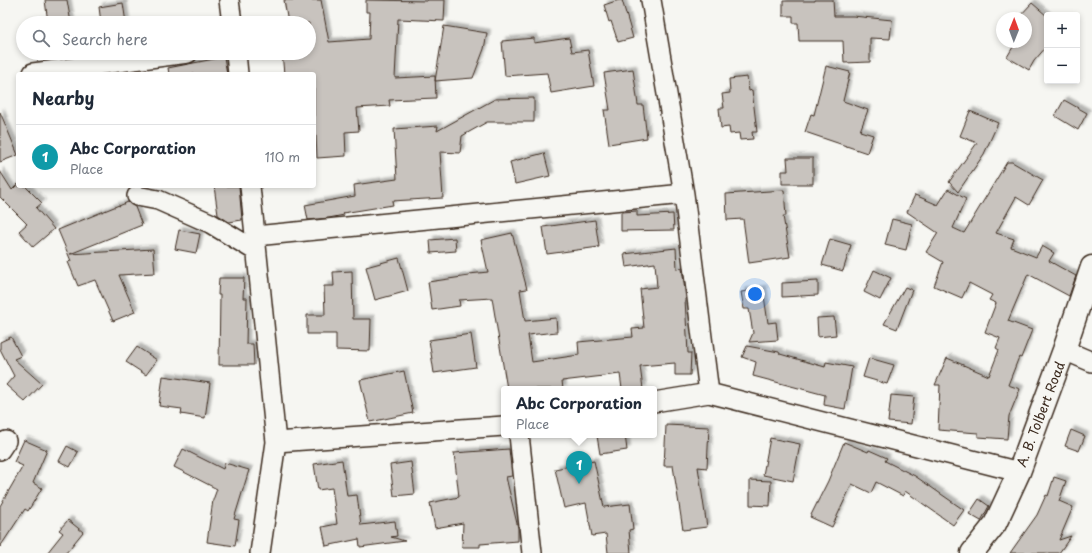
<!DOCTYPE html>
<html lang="en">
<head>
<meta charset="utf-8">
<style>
	:root { --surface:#fff; --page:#f2f2f3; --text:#1f2937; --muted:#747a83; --line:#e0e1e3; --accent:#3b2a1e }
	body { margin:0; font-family:"Playpen Sans",sans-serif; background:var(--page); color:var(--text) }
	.controls { position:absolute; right:12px; top:12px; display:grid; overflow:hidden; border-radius:4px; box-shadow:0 2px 6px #0003 }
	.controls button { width:36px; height:36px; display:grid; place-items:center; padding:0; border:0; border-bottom:1px solid var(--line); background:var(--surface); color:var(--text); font:20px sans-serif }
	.compass { position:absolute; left:996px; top:12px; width:36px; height:36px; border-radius:50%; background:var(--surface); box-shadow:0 2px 6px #0003; rotate:1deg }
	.you { position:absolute; left:755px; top:294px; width:14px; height:14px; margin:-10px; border:3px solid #fff; border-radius:50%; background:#1a73e8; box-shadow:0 0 0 6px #1a73e833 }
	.badge { display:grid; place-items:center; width:26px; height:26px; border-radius:50%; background:var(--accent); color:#fff; font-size:13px; font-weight:700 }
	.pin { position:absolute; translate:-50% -33px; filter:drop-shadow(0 1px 2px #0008) }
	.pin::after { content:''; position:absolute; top:21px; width:14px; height:12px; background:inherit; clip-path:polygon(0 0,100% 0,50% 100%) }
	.popup { position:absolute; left:501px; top:386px; width:156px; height:52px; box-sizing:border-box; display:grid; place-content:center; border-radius:4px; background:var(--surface); filter:drop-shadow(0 1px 3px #0005); font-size:13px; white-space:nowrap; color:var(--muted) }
	.popup b { font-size:15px; color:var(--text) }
	.popup::after { content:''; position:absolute; left:50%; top:100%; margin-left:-8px; border:8px solid transparent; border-top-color:var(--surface) }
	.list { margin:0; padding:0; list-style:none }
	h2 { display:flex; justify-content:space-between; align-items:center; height:52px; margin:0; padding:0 16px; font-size:17px }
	h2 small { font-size:13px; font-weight:400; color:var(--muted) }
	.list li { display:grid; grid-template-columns:26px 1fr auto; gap:12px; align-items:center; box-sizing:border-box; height:64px; padding:0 16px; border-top:1px solid var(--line) }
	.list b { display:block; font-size:15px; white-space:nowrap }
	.list p { margin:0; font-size:13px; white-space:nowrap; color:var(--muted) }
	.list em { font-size:13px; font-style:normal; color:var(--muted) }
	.icon { flex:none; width:22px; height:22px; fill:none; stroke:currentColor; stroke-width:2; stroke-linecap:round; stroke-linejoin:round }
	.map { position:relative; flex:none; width:1092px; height:553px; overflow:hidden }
	.search { position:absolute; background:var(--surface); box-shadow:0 2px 6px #0003; left:16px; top:16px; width:300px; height:44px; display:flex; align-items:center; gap:10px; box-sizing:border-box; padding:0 14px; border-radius:22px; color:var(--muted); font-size:15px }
	.panel { position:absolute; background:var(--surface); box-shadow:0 2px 6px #0003; left:16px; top:72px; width:300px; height:116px; border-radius:4px }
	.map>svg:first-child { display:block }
	.building { fill:#c8c3be; stroke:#3b2a1e; filter:url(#shadow) }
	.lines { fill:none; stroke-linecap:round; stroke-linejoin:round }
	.minor-casing { stroke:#3b2a1e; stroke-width:22 }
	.tertiary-casing { stroke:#3b2a1e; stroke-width:25 }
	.minor { stroke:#f6f6f2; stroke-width:19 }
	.tertiary { stroke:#f6f6f2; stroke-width:22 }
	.labels { text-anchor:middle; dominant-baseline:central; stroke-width:3.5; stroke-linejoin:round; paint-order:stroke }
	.street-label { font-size:13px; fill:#3b2a1e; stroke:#f6f6f2 }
</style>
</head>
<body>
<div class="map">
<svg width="1092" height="553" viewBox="0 0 1092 553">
	<defs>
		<filter id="shadow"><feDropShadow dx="3.5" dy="-3.5" stdDeviation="1" flood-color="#0004"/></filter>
	</defs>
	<rect width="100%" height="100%" fill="#f6f6f2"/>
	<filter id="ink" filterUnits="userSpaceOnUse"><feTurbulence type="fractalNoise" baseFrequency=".025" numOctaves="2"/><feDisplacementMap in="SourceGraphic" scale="8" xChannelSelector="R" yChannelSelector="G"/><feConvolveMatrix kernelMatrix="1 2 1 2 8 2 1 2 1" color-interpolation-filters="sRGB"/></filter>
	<g filter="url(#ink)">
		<path class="building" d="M45,0h22l4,23h-23z
			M284,0h37l8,42 40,-3 1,-27h-4v-12l61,1v-1h18l-1,21 -46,-2 -3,59 40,-2 1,22 -47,2 1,6 -33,2 2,23 -14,1 1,24 -29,2 -1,-23h-2v-61h-15v-1l-15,1 -2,-21h27v-30h-21z
			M619,0h3l11,38 -15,4 -7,-21 -2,1 -5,-17z
			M815,0h18l1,16h19l39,4 -2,19 -20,-1v24l-26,1 -1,-22h-44l-1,-18h-5v-7h-10v-15h32z
			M123,3l3,20h-25l-2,-16z
			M1032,3l15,13v30l-13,15 -5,9 -22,-13 9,-15h10v-24h-8z
			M444,26l43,7 -3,16 -11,29 -38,3z
			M534,38v5l35,-5 3,14 16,-2 6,36 -43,7 -4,-20 -42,3 -3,-35z
			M224,57l3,17h-58l-1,-6z
			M826,66l24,6 -7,29 25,9 -8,21 13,4 -6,18 -62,-21 6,-18 3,1z
			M633,69l5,36h5l4,33 -38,6 -5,-34h6l-6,-37z
			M747,77l2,14 3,-1 5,42h-5l1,7 -13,1 -1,-7 -9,1 -1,-7 -8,1 -2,-20h5l-2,-14 8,-1 -1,-14z
			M534,98v24h-47l-25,14 -2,17 -20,-1 3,46 -51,3 1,4 -50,8 1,2 -15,3 -21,2 -3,-15 50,-9 -1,-11 43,-6 -3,-50 44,-3 -1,5 58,-32z
			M1064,100l23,13 -9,17 -23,-14z
			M970,111l28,12 -14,31 -26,38 -9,-10 28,-39 -17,-7z
			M0,112l18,43 -18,7z
			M544,153l6,23 -35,8 -5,-22z
			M787,158h26v26h-31v-13h6z
			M1007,162h5l31,18 -14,25 -13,-8 -20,36 18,6 -3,8 25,10 6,-11 12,7 -5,8 27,15 -7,20 -41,-22 -20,47 24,9 -11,28 -2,-1 -11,28 12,4 -11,27 -2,23 -29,-2v-4l-40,-3 2,-45h-5l12,-27 42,18 10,-26 -3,-2 4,-10 -15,-6 11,-29 -7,-3 3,-5 -23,-12 -7,15 -28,-12 9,-24 -17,-10 12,-19 -31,-21 8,-17 23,10 10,-16 18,10 -13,29 11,5z
			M0,171l12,19 6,-6v2h7l17,17 -6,5 18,21 -21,18 -14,-16 8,-7 -27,-27z
			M214,186h25l3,34 -13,2 -11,-7z
			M784,190l2,26h-3l7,41 -41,6 -6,-44 -16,1 -1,-26z
			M128,202l7,5 7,18 -72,29 83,-5 2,24 -36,2 16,37 -22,9 -18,-41 -17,6 -10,-24 3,-1 -13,-31 61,-25v1z
			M637,211v5l36,-2 1,16 -53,1v-19z
			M892,219l20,5 -6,26 -21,-5z
			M595,220l4,27 -52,7 -4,-27z
			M179,230l21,4 -4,19 -21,-4z
			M512,233l15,56 -7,1 5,31 31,-3 1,14 -29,3 4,27 47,-7 -1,-13 55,-5 -1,-8 12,-1 -4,-39 17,-2 -2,-24 -29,4 -2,-13 52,-6 1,21 5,-1 4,31h-1l3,54h3l-1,22h-15v-12l-35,3 3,23h-21l-2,-15 -58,7 1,8h-56l-15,-91 -33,2 1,6 -28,4 -4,-28 41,-6v-2l19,-2 -7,-32z
			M455,238l1,13 -25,2 -1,-13z
			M830,239l21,6 -8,26 -21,-6z
			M399,258l9,33 -33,9 -9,-33z
			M874,270l17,8 -11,22 -16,-8z
			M352,271l1,48h18l-1,32 -34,-1v-16h-29v-19h18l-1,-29h10l-1,-14z
			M219,278h25l-1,20h4l-1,46h7l1,21h-35l1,-70h-2z
			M818,281v14l-36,2v-14z
			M905,287l7,3 -15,39 -13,-5z
			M763,289l5,34 8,-1 2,18 -29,2 4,-9 -4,-24h-5l-3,-17z
			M834,317l2,18 -18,2 -1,-19z
			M471,334l5,33 -42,6 -5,-33z
			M11,337l10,19 -7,3 28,25 -17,18 -19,-17 8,-9 -14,-27v-7z
			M747,346l32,6 1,2 45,13 1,-5 26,5 -7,42 -21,-4 1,-10 -72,-19 3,-14 -14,-5z
			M137,347l20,13 -11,15 -20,-13z
			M869,358l25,7 -7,19 -24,-7z
			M404,371l9,42 -43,9 -10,-42z
			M163,376l47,7 -5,35 -24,-4 1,-5 -23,-3z
			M891,395l23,2 -3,27 -23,-2z
			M666,425l43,2 -2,41 -9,-1 9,60 -24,3 -10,-64h-9z
			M1071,430l14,6 -6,15 -14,-5z
			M605,435h20l2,15 -27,4 -3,-18z
			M770,438l30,6 -7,37 -30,-6z
			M24,440l23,10 -14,33 9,5 -14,23 -3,-2 -25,38v-41l23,-40 -9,-4z
			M844,442l24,10 1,-2 18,8 -2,3 30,15 49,34 -11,15 -48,-34 -2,5 -27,-14 -5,11 -19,-9 -20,43 -22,-10 18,-36z
			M67,446l11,6 -8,15 -11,-6z
			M183,449l40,20 2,-6 24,7 -15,49 5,1 -4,26 -28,-4 6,-42 4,-11 -43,-22z
			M509,449l3,27 -6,1 12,51v13l-38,3v3h-18l1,-24 -28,5 -5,-25 29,-6 -5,-44z
			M342,460l5,36 10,-1 4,30 34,-4 2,15 -6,1 14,4 -45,6 -1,-8 -33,7 -4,-19 15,-3 -5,-36 -14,2 -4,-26z
			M594,461l10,46 26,-3 3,25 -4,1 2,23h-23l-2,-19 -14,2 -6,-33 -22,5 -9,-39z
			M411,462l4,32 -21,2 -4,-31z
			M1054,477l12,4 -7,20 14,6 -14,33 12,-4 -12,17h-49l27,-38 9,-20 2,1z
			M750,480l21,1 -1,25 -20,-1z
			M979,499l10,7 -8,15 -12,-7z
			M68,520l15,12 -17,21h-19l16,-20 -4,-3z"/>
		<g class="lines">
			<defs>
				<path id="minor" d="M229,0l3,23
					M651,0l33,194 25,199 310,79
					M236,53l2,21
					M33,73l155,-20
					M250,186l26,256 -16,111
					M137,196l21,4 52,23 46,28
					M255,236l429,-42
					M1064,350l28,12
					M654,402l55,-9
					M519,435l13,118
					M276,442l228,-16
					M0,450l6,-9"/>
				<path id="tertiary" d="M972,553l23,-29 24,-52 45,-122 28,-83"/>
			</defs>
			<use href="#minor" class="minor-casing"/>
			<use href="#tertiary" class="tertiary-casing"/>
			<use href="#minor" class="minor"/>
			<use href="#tertiary" class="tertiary"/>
		</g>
	</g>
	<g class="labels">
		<g class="street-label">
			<text transform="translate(1040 414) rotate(-69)">A. B. Tolbert Road</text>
		</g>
	</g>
</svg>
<div class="controls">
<button>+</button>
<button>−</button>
</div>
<svg class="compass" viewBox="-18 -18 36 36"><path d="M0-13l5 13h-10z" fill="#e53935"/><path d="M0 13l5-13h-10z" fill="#747a83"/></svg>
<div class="you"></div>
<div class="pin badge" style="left:579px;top:484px;background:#0f9aa8">1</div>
<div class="popup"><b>Abc Corporation</b>Place</div>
<div class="search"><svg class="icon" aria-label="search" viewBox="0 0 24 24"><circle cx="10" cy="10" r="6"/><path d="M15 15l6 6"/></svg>Search here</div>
<section class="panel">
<h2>Nearby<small></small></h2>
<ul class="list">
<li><span class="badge" style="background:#0f9aa8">1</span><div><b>Abc Corporation</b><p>Place</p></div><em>110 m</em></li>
</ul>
</section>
</div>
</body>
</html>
